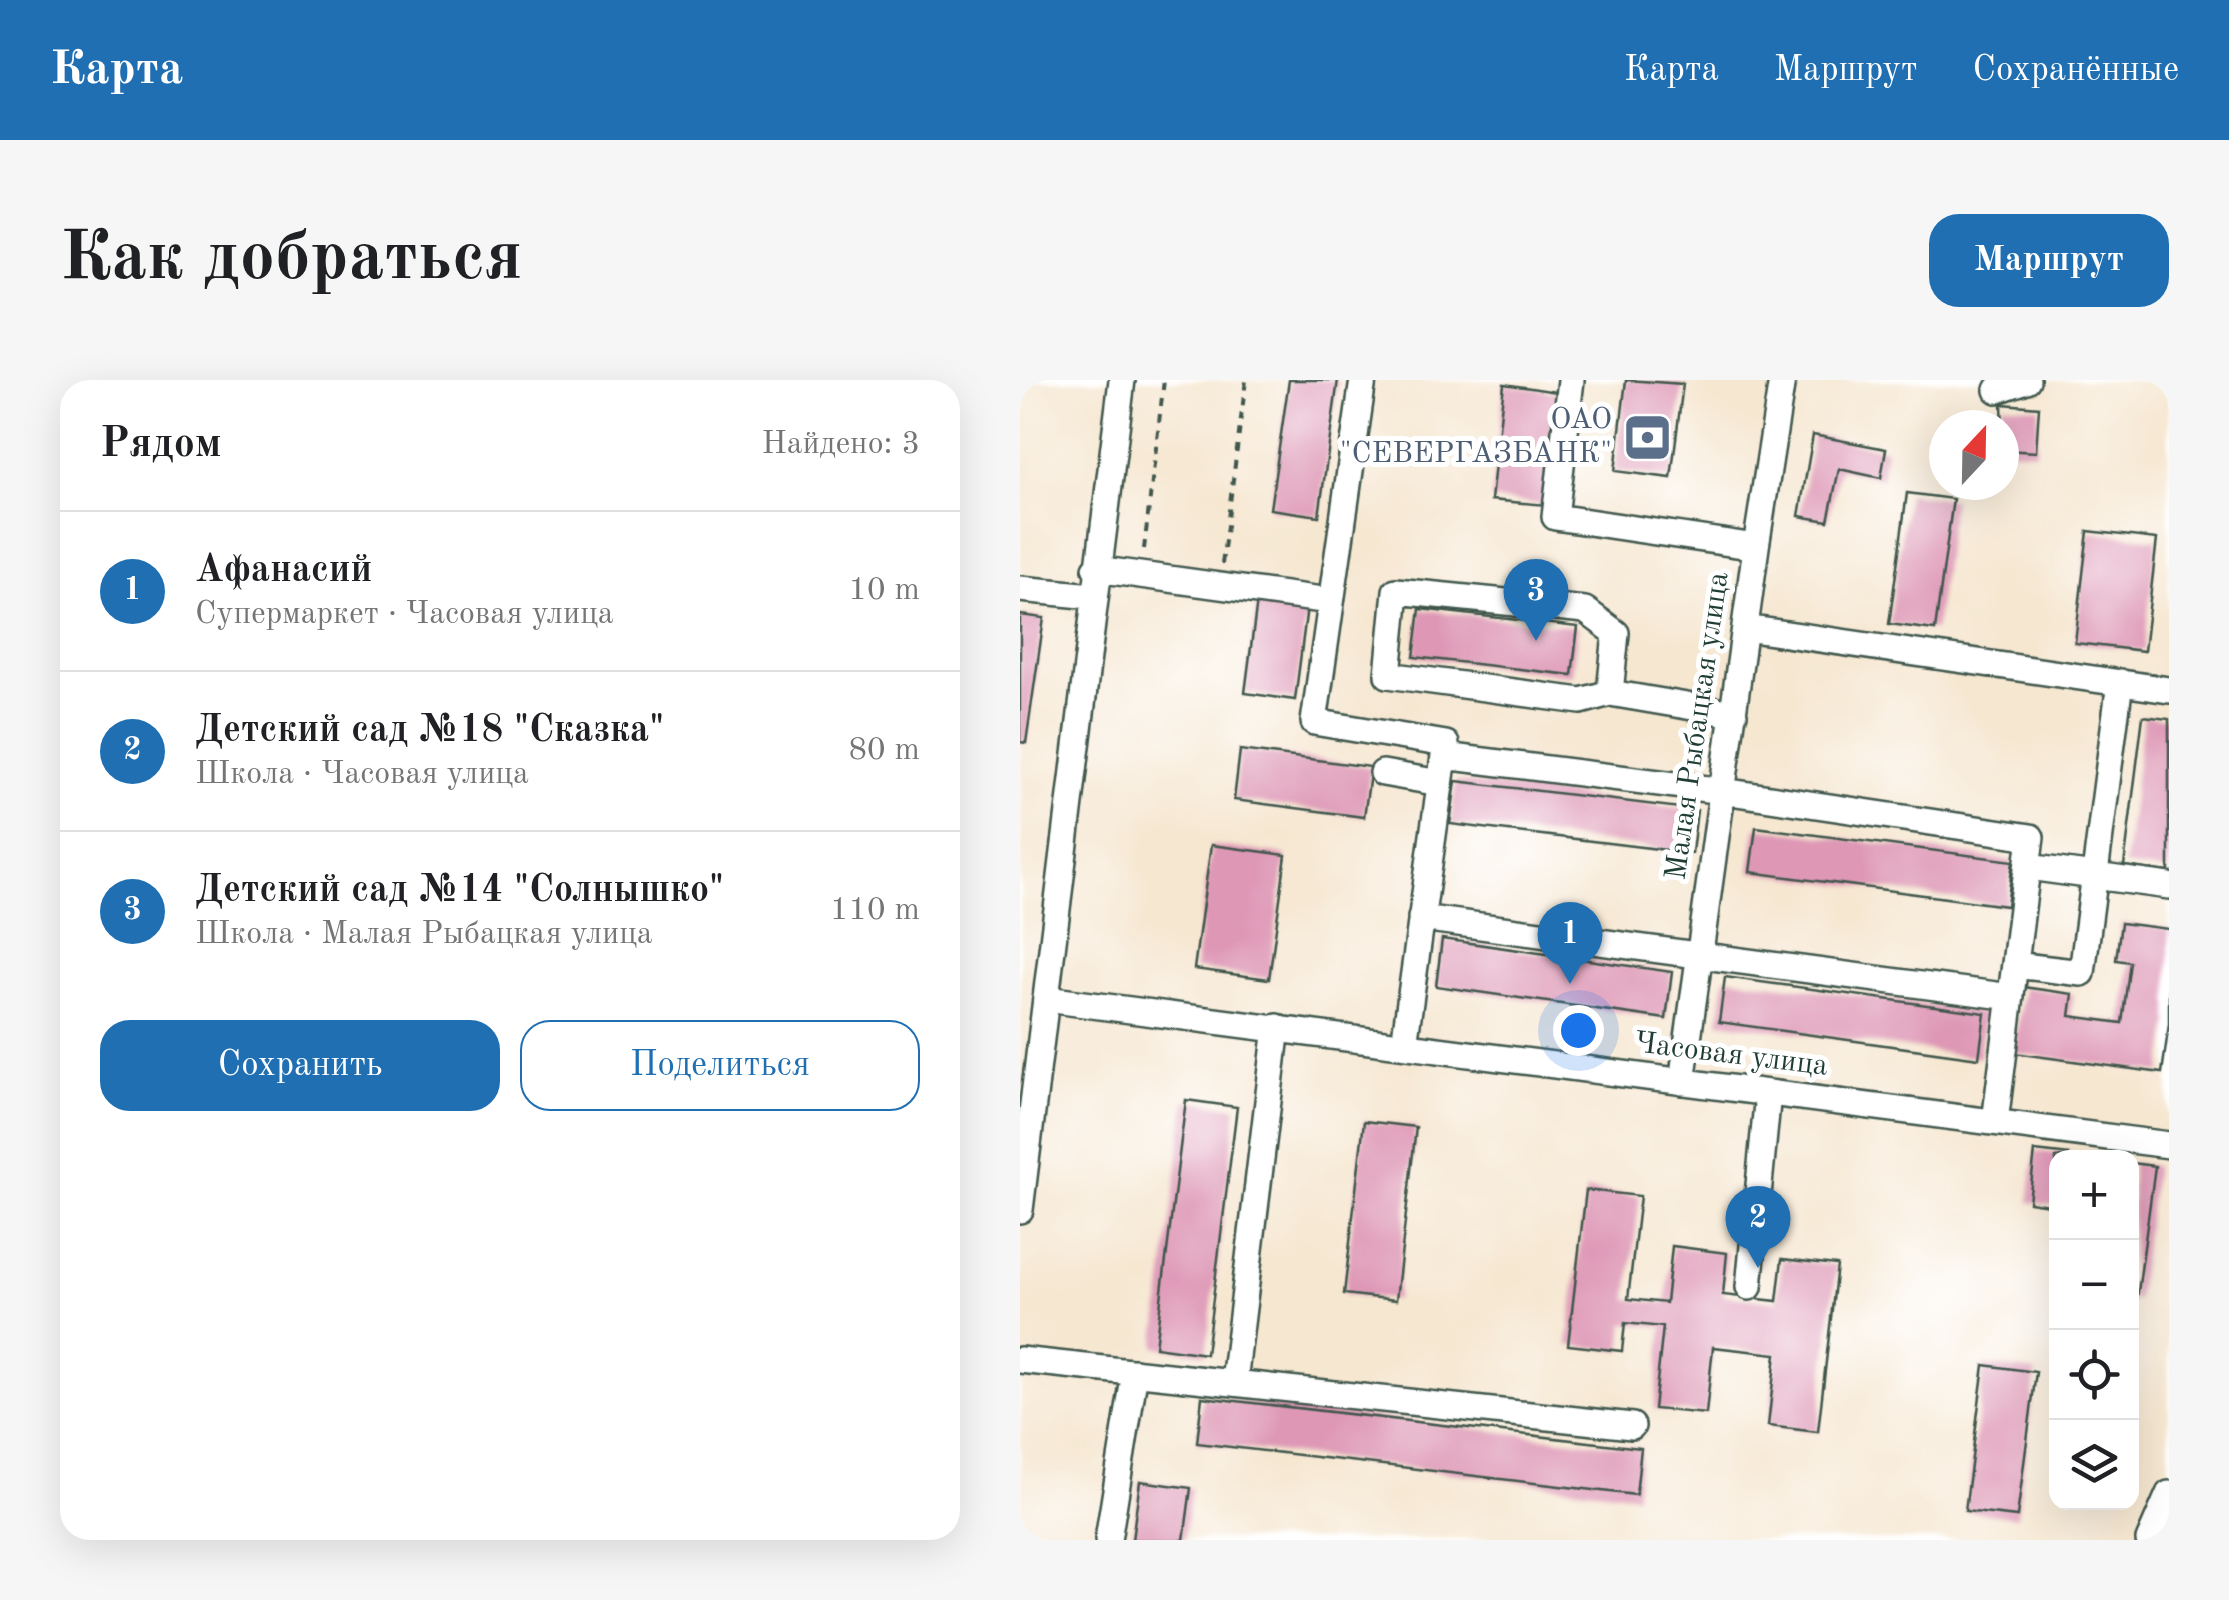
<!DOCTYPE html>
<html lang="ru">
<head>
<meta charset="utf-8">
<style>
	:root { --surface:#fff; --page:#f6f6f6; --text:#202124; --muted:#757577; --line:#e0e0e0; --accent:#1f6fb2 }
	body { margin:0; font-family:"Old Standard TT",serif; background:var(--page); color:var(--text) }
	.controls { position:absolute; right:30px; bottom:30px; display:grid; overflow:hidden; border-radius:20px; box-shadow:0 10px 40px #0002 }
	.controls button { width:90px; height:90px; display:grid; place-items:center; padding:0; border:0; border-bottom:2px solid var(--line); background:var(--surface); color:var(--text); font:50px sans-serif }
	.compass { position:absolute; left:909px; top:30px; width:90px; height:90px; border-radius:50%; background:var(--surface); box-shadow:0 10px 40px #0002; rotate:22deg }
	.you { position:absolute; left:558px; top:650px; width:35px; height:35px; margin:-25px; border:8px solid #fff; border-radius:50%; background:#1a73e8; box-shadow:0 0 0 15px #1a73e833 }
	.badge { display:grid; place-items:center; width:65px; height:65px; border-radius:50%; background:var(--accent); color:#fff; font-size:32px; font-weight:700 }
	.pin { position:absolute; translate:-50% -82px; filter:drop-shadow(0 2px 5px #0008) }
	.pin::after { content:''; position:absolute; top:52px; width:35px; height:30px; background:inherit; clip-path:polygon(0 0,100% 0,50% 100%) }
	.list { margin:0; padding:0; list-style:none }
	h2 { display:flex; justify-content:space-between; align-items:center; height:130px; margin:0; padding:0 40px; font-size:42px }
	h2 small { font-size:32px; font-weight:400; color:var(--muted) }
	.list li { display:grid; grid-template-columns:65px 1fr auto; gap:30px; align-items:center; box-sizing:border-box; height:160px; padding:0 40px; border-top:2px solid var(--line) }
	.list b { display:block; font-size:38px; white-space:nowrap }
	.list p { margin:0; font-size:32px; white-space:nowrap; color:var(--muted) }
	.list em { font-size:32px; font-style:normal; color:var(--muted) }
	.actions { display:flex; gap:20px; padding:30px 40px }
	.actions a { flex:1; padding:22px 0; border:2px solid var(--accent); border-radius:30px; text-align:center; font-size:35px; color:var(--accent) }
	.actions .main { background:var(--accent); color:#fff }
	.icon { flex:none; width:55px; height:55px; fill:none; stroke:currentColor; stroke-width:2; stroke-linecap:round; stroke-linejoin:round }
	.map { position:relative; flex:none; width:1149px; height:1160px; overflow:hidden; border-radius:30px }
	header { display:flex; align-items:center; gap:60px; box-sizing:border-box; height:140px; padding:0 50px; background:var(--accent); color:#fff }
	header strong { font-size:48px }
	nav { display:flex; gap:55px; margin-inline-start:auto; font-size:35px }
	.intro { display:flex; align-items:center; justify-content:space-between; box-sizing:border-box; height:240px; padding:0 60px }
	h1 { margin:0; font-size:70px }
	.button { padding:25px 45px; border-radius:30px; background:var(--accent); color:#fff; font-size:35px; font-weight:700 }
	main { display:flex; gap:60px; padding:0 60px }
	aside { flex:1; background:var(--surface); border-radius:30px; box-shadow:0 10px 40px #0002 }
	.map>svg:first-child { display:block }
	.building { fill:#de98b6 }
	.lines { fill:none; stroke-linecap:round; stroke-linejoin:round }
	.minor-casing { stroke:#3f564c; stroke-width:30 }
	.path { stroke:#3f564c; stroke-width:4; stroke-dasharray:8 8; stroke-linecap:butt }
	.minor { stroke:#fff; stroke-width:25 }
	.labels { text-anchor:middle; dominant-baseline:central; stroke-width:10; stroke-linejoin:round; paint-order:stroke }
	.service-label { font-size:30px; fill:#4e5e75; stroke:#fff; text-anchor:end }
	.street-label { font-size:30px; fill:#1f3d34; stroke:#fff }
</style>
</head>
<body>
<header>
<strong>Карта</strong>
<nav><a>Карта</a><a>Маршрут</a><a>Сохранённые</a></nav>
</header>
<div class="intro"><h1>Как добраться</h1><a class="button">Маршрут</a></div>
<main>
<aside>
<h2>Рядом<small>Найдено: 3</small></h2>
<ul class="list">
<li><span class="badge">1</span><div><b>Афанасий</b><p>Супермаркет · Часовая улица</p></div><em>10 m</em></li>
<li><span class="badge">2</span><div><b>Детский сад №18 &quot;Сказка&quot;</b><p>Школа · Часовая улица</p></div><em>80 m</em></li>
<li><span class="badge">3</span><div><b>Детский сад №14 &quot;Солнышко&quot;</b><p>Школа · Малая Рыбацкая улица</p></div><em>110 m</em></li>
</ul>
<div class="actions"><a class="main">Сохранить</a><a>Поделиться</a></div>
</aside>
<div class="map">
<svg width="1149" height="1160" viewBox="0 0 1149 1160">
	<rect width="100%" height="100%" fill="#fff"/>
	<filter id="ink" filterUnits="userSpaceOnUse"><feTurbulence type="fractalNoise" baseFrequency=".01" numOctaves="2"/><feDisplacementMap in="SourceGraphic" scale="20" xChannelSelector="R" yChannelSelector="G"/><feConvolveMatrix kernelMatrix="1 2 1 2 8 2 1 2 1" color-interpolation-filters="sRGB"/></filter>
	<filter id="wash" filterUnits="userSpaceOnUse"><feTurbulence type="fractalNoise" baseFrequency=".0048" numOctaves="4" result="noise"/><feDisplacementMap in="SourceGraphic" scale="40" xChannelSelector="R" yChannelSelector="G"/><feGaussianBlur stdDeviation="2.25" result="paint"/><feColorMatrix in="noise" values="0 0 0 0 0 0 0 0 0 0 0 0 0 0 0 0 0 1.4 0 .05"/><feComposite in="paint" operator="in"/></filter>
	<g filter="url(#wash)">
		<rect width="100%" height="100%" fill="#f6e7d1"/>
		<g id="blocks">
			<path class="building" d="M269,0h49l-19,136 -49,-7z
				M606,0l57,4 -12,94 -56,-7z
				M484,4l53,8 -11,113 -55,-5z
				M982,24l37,3 -3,45 -32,-2z
				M793,55l73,14 -5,29 -42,-9 -11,52 -29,-5z
				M887,113l46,6 -18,131 -46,-6z
				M1068,151l69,8 -13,112 -69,-8z
				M238,213l50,6 -13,101 -50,-7z
				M400,229l158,18 -6,48 -158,-18z
				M0,235l24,3 -18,125 -6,-1z
				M1123,336l26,3v153l-45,-6z
				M220,370l131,17 -7,50 -130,-17z
				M436,401l241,29 -5,43 -242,-29z
				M736,447l257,34 -6,45 -257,-34z
				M191,465l75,10 -17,124 -75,-10z
				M1101,543l48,6v95l-7,49 -148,-20 9,-66 50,7 -3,22 52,7 8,-61 -14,-2z
				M422,559l230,33 -6,47 -230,-33z
				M705,597l260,36 -6,45 -260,-36z
				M166,720l51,7 -31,247 -51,-7z
				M344,741l52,6 -20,173 -52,-6z
				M1015,771l35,4 -14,3v48l-27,-4z
				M1112,783l23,3 -18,134h-5z
				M566,810l54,6 -12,103 38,4 6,-57 55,7 -4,42 54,6 5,-42 55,6 -19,167 -50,-6 8,-72 -63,-7 -7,67 -52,-5 9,-82 -38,-4 -3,28 -54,-6z
				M964,985l52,7 -19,145 -52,-6z
				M182,1017l439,51 -5,47 -439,-52z
				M120,1101l51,7 -7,52h-52z"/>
		</g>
	</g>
	<g filter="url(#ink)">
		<use href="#blocks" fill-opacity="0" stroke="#3f564c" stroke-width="2.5"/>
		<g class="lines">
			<defs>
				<path id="minor" d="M343,0l-49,342 132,22 -2,12
					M551,0l-16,137 201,30
					M977,10l30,-10
					M76,189l234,32
					M0,209l73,7
					M725,248l424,62
					M590,313l-29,8 -193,-26 8,-84 189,19 31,23 -6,60 124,21
					M363,393l57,10
					M1008,487l141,19
					M401,538l590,79
					M995,585l67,8 38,-291
					M26,619l1123,146
					M384,665l40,-289 279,35 308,46 -36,285
					M662,702l74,-535 26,-167
					M0,830l102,-830
					M729,907l19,-194
					M0,980l612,66
					M214,1002l43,-355
					M88,1160l27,-168
					M1129,1160l20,-46"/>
			</defs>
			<use href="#minor" class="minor-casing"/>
			<path class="path" d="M124,169l20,-169
				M202,184l24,-184"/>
			<use href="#minor" class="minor"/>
		</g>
	</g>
	<defs>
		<symbol id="bank-square" viewBox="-11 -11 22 22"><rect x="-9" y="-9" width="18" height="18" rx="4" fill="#5c6f8a" stroke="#fff"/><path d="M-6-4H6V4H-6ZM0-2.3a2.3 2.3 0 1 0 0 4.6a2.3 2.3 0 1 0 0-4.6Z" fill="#fff"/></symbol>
	</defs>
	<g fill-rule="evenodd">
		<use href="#bank-square" x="600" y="30" width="55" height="55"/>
	</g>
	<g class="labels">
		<g class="service-label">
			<text x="592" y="40">ОАО<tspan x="592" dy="34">"СЕВЕРГАЗБАНК"</tspan></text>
		</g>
		<g class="street-label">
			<text transform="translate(678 346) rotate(-82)">Малая Рыбацкая улица</text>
			<text transform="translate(711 675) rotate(7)">Часовая улица</text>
		</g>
	</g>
</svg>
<div class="controls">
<button>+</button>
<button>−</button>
<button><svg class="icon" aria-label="locate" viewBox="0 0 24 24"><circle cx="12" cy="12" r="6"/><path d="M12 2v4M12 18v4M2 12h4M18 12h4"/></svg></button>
<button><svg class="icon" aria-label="layers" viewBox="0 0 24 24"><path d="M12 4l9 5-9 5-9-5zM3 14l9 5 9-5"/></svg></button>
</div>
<svg class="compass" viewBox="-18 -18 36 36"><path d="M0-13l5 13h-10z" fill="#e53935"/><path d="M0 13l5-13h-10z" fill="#757577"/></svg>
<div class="you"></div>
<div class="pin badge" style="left:550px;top:604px">1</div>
<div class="pin badge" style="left:738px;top:888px">2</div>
<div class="pin badge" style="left:516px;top:261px">3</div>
</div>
</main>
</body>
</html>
